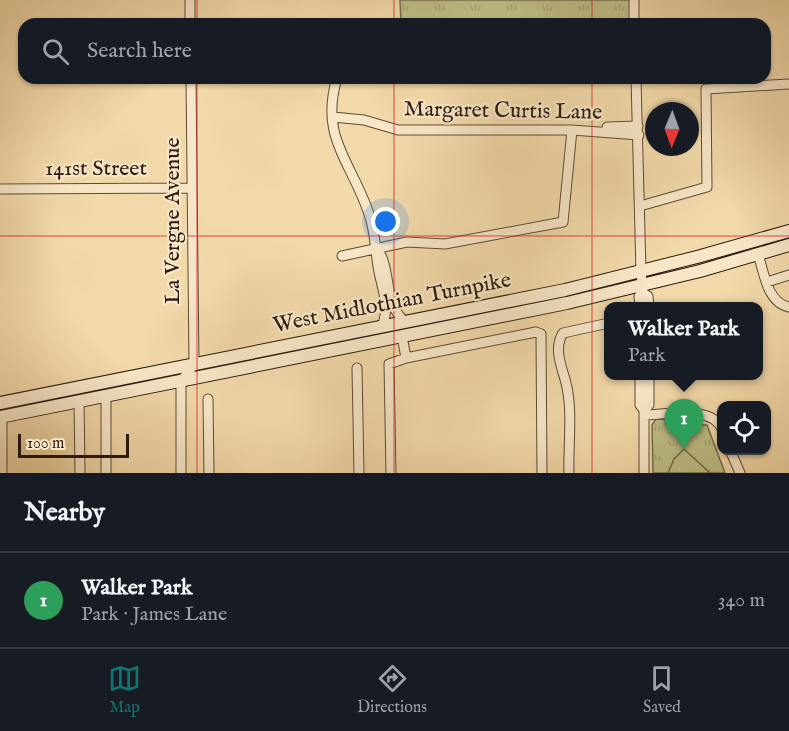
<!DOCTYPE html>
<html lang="en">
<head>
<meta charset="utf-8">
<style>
	:root { --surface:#171b24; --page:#242831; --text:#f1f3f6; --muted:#9ea1a6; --line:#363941; --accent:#0f766e }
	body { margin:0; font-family:"IM FELL English",serif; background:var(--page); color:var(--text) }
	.controls { position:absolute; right:18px; bottom:18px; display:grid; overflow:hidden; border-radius:12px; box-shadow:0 2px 4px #0004 }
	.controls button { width:54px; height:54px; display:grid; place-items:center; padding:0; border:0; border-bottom:2px solid var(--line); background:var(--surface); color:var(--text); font:30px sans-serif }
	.compass { position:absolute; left:645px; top:102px; width:54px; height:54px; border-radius:50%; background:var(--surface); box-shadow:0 2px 4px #0004; rotate:181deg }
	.scale { position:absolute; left:18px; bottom:15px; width:111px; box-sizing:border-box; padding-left:6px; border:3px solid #2c1b10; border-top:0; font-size:16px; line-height:21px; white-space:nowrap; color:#2c1b10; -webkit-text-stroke:4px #f7e6c7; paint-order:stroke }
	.you { position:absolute; left:386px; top:222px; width:21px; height:21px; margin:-15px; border:4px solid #fff; border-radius:50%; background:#1a73e8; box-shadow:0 0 0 9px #1a73e833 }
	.badge { display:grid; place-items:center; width:39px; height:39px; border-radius:50%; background:var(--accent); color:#fff; font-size:20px; font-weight:700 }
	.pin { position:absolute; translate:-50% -50px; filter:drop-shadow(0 2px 3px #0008) }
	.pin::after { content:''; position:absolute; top:32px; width:21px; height:18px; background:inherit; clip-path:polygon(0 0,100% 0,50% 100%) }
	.popup { position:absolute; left:604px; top:302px; width:159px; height:78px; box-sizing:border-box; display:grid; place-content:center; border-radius:12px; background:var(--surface); filter:drop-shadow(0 2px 4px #0005); font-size:20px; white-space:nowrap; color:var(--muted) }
	.popup b { font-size:22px; color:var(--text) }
	.popup::after { content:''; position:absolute; left:50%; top:100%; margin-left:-12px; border:12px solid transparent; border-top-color:var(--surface) }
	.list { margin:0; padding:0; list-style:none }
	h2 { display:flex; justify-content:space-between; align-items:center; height:78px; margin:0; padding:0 24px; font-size:26px }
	h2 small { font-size:20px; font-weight:400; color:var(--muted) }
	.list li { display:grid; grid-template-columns:39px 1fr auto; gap:18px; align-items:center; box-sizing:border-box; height:96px; padding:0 24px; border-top:2px solid var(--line) }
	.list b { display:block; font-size:22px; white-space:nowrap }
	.list p { margin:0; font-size:20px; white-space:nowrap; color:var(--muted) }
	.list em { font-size:20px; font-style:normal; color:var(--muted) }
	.icon { flex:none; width:33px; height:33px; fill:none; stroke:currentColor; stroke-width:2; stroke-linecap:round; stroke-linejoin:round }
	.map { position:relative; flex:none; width:789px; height:473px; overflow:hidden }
	.search { position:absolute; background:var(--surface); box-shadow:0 2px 4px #0004; left:18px; right:18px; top:18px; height:66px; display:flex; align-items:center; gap:15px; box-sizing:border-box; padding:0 21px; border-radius:18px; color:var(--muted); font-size:22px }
	.sheet { height:174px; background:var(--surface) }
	nav { display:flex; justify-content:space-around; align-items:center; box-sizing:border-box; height:84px; border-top:2px solid var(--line); background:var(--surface); font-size:16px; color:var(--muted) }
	nav a { display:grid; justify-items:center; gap:3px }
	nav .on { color:var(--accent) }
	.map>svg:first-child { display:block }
	.grass { fill:url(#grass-tufts); stroke:#756c4b; stroke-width:1.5 }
	.pitch { fill:#bebe86; stroke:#756c4b; stroke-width:1.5 }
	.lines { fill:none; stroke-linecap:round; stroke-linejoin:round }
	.street-casing { stroke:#5e4a36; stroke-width:11 }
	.secondary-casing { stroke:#2c1b10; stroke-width:14 }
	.street { stroke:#f7e6c7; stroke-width:9 }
	.secondary { stroke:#f7e6c7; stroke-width:12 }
	.grid { fill:none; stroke:#d62828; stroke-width:1.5; stroke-opacity:0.55 }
	.labels { text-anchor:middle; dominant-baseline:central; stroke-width:4.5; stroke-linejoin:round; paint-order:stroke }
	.street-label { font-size:22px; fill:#2c1b10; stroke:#f7e6c7 }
</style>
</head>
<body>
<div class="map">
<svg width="789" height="473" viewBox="0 0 789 473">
	<defs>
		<pattern id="grass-tufts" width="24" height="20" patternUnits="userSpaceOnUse" patternTransform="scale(1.5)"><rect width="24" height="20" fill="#bebe86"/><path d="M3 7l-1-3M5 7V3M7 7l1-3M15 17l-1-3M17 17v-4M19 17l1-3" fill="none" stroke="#a3a373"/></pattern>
	</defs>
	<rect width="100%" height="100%" fill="#f2d9a9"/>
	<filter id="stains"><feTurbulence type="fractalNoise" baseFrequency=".00333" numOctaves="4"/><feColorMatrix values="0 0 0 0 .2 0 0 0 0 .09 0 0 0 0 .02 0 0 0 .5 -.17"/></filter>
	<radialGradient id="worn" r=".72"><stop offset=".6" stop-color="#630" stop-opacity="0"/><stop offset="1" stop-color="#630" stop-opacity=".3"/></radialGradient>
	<path class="grass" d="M400,0h230v24h-229z
		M656,419h9l1,6h41l18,48h-72l-1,-48z"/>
	<path class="pitch" d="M684,449l26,24h-42l6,-14z"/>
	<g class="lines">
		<defs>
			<path id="street" d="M190,0v24
				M634,0v24
				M337,78c-18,60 15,84 32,136 7,19 6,39 10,58 4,19 11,36 3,54
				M636,78l5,194 2,21 5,3 1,10
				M333,117l31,3 34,10h174l67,5
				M607,127l31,-1
				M0,189l192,-1
				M640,206l67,-19 -1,-98 83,-5
				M377,248c15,22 6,55 28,74
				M758,254c6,18 9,49 31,53
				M342,256l65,-14 38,2 118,-22 9,-92
				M767,282l22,-7
				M640,306l-1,-10 4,-3
				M406,358l130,-26 5,2 1,139
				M357,368l2,105
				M640,376v29l4,5v63
				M208,399l1,74
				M79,401l1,72
				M644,410l5,-5v-29
				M644,415c22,0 68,-10 78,14
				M2,417v56
				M730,450l10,23
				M106,473v-77
				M181,473v-92l13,-16 -3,-287
				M391,473l-2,-109 17,-6 -4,-22
				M569,473c-1,-29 4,-62 -3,-90 -4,-16 -13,-34 -3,-50l46,-10"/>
			<path id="secondary" d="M0,403l565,-113 132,-33 92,-26
				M0,417l567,-114 133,-32 89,-26"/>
		</defs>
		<use href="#street" class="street-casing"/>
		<use href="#secondary" class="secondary-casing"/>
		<use href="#street" class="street"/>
		<use href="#secondary" class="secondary"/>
	</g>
	<path class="grid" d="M197,0v24M394,0v24M592,0v24M197,78v395M394,78v395M592,78v395M0,236h789"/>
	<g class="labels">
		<g class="street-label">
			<text transform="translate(503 111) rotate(1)">Margaret Curtis Lane</text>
			<text x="96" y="169">141st Street</text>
			<text transform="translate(173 221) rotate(-90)">La Vergne Avenue</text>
			<text transform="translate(392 303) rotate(-11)">West Midlothian Turnpike</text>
		</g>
	</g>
	<rect width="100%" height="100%" filter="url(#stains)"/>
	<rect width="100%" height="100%" fill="url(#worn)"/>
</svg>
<div class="controls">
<button><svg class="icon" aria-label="locate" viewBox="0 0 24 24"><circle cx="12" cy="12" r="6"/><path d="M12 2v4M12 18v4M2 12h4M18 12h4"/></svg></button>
</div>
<svg class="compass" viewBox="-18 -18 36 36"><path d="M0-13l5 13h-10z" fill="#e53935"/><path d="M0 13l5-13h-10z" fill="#9ea1a6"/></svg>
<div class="scale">100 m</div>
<div class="you"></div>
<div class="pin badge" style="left:684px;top:449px;background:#2e9e5b">1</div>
<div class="popup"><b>Walker Park</b>Park</div>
<div class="search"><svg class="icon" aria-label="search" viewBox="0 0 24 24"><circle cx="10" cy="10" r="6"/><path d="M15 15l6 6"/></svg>Search here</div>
</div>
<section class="sheet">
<h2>Nearby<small></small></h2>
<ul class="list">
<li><span class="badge" style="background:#2e9e5b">1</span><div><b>Walker Park</b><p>Park · James Lane</p></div><em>340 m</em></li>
</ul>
</section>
<nav>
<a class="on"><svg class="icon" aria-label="map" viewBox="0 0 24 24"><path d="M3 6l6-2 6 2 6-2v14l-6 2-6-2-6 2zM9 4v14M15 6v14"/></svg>Map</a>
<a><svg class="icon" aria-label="directions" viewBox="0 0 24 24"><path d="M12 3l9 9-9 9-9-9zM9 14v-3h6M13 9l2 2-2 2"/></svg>Directions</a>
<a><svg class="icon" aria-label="saved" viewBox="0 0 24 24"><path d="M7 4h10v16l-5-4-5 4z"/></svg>Saved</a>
</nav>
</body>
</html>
